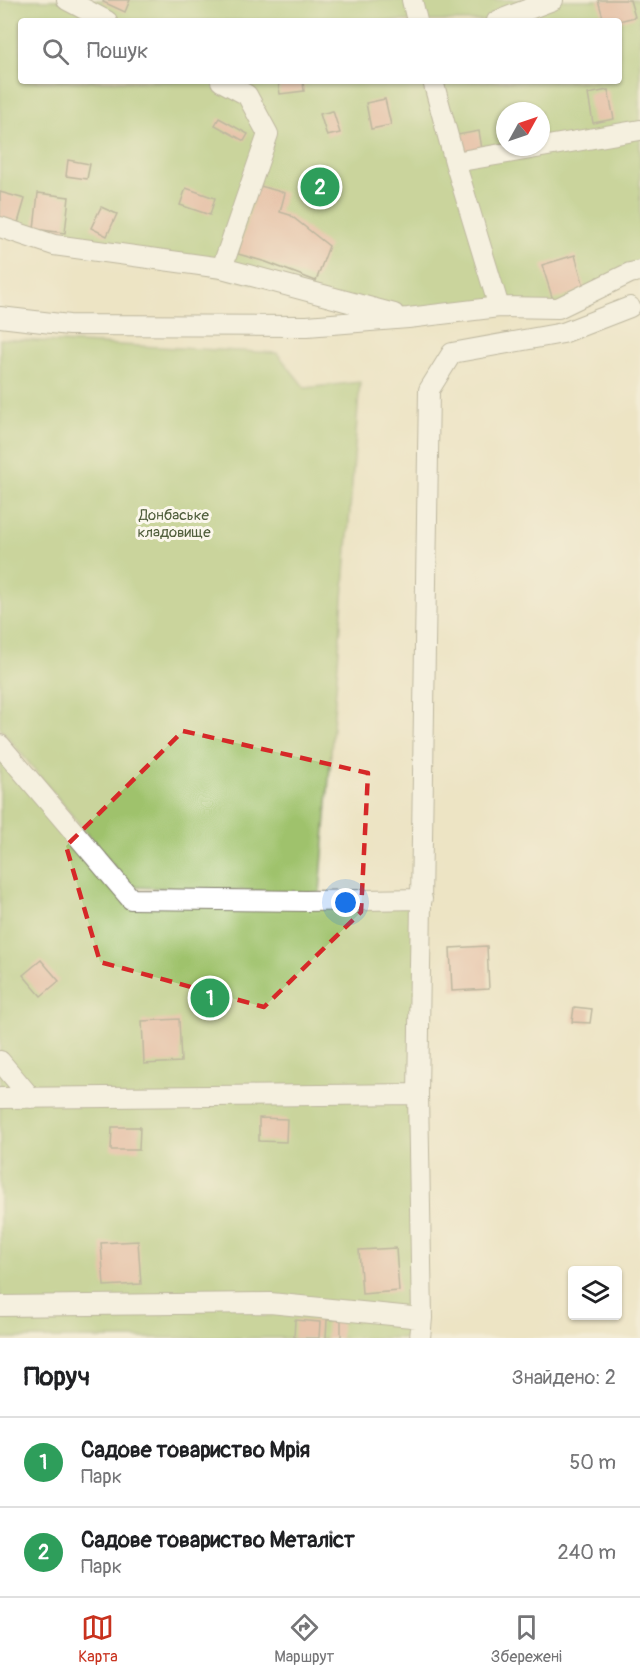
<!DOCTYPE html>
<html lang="uk">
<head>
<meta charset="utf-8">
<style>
	:root { --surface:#fff; --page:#f6f6f6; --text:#202124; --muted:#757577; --line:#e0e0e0; --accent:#c8321e }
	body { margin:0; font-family:Pangolin,sans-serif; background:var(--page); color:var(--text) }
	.controls { position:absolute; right:18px; bottom:18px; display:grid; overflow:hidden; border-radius:6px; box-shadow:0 2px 4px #0004 }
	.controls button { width:54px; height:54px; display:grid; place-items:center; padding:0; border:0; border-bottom:2px solid var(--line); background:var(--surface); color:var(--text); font:30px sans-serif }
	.compass { position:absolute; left:496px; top:102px; width:54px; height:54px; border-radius:50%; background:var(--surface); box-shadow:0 2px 4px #0004; rotate:50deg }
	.you { position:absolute; left:346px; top:903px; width:21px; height:21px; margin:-15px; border:4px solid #fff; border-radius:50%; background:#1a73e8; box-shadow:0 0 0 9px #1a73e833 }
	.badge { display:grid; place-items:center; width:39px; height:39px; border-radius:50%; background:var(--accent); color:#fff; font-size:20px; font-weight:700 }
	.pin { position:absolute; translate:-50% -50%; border:3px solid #fff; box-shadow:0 2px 6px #0006 }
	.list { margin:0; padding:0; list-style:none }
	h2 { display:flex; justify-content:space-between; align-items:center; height:78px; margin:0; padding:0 24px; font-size:26px }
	h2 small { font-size:20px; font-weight:400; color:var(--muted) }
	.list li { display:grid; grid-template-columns:39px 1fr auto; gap:18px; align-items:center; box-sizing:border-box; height:90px; padding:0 24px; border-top:2px solid var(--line) }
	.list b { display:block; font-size:22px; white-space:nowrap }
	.list p { margin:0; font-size:20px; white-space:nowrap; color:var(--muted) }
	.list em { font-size:20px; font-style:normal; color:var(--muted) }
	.icon { flex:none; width:33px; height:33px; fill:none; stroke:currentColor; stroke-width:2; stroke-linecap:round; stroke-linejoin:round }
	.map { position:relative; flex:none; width:640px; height:1338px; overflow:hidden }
	.search { position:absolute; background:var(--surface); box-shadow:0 2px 4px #0004; left:18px; right:18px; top:18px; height:66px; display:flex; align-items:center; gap:15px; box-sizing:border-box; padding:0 21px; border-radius:6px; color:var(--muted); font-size:22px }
	.sheet { height:258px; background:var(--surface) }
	nav { display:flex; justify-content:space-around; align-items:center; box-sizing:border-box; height:84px; border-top:2px solid var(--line); background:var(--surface); font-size:16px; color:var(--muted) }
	nav a { display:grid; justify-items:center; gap:3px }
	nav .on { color:var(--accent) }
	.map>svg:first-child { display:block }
	.green { fill:#9fc26c; stroke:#5e6f44; stroke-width:1.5; fill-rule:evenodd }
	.building { fill:#e2a08f }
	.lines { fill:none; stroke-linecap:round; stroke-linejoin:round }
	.minor-casing { stroke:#848070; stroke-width:22 }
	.minor { stroke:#fff; stroke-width:20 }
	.marked { fill:none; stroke:#d62828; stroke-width:4.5; stroke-dasharray:12 8; stroke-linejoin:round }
	.labels { text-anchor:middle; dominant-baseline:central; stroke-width:6; stroke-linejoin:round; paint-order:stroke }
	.park-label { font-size:15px; fill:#505e3c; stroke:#fbf7ec }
</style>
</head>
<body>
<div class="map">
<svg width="640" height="1338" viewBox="0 0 640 1338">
	<rect width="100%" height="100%" fill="#fbf7ec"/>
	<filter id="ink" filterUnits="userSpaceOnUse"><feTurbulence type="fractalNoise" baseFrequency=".0167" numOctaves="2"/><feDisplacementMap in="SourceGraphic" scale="12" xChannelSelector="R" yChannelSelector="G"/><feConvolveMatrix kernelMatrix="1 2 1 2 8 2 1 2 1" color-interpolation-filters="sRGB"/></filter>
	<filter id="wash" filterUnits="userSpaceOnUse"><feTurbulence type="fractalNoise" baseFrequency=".008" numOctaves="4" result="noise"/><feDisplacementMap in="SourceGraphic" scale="24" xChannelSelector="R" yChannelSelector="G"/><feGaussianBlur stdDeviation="1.35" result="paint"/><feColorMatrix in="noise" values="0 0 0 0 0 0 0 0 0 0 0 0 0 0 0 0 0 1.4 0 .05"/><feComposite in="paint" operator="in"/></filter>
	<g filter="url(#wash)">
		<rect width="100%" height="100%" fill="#ede4c4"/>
		<path class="green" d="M0,0h640v271l-82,37 -150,10 -408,-91zM21,21h598v60h-598zM505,111h36v36h-36z
			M0,339l277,14 28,35 55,-6 -40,511 -189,-6 -131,-159z
			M0,745l131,154h291l-2,439h-420z"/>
		<g id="blocks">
			<path class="building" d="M104,0h26l-5,12 -22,-10z
				M598,0h32l5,17 -16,4h-15z
				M278,81h25l1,10 -24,3z
				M608,90l6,29 -21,4 -5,-29z
				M385,99l6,26 -20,4 -5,-26z
				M333,111l7,22 -13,3 -7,-22z
				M219,118l29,16 -4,7 -29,-16z
				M479,131l3,18 -21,4 -4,-18z
				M68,160l22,4 -3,15 -21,-3z
				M257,185l28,8 -5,19 10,3 39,31 -13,35 -50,-19 -28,-8z
				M186,188l29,10 -5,17 -30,-10z
				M0,192l25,7 -7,24 -18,-5z
				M38,193l31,4 -4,36 -31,-4z
				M101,207l16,7 -10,22 -16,-8z
				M575,255l10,35 -32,10 -11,-35z
				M487,946l2,43 -37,2 -2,-43z
				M41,960l18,21 -18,15 -18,-21z
				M574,1007l18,2 -2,14 -18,-1z
				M179,1019l2,43 -37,2 -2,-43z
				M259,1118l28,1 -1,23 -27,-1z
				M112,1127h28l-1,23h-28z
				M138,1241l3,43 -37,2 -3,-43z
				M396,1248l3,43 -37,3 -3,-44z
				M295,1320l25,2 -1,16h-25z
				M327,1320h14v18h-15z"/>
		</g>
	</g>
	<g filter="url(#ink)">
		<use href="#blocks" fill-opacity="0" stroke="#848070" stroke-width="1.5"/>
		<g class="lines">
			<defs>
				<path id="minor" d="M67,0l40,21
					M412,0l5,21
					M497,21l56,-21
					M221,81l26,14 21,39 -46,134
					M433,81l22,81 44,145
					M455,162l185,-32
					M0,227l54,18 168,23 172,46
					M0,317l69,8 238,1 101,-8 91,-11 59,1 72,-35 10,-2
					M0,745l131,154 175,2 116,-2
					M0,1061l31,37
					M0,1098l418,-4
					M0,1306l270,-3 152,15
					M420,1338l2,-20 -4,-224 11,-704 23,-37 111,-20 67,-26"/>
			</defs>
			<use href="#minor" class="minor-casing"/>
			<use href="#minor" class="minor"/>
		</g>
	</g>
	<path d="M0 0H640V1338H0ZM183,731l185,42 -7,139 -97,95 -164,-45 -34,-116z" fill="#ede4c4" fill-opacity=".55" fill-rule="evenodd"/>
	<path class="marked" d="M183,731l185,42 -7,139 -97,95 -164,-45 -34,-116z"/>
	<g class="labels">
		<g class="park-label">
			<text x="174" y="515">Донбаське<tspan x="174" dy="17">кладовище</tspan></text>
		</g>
	</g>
</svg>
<div class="controls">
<button><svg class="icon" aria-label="layers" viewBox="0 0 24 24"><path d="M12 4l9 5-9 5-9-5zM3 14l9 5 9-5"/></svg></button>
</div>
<svg class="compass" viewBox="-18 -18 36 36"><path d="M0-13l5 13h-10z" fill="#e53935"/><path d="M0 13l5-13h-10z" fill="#757577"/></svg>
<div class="you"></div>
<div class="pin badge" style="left:210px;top:998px;background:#2e9e5b">1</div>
<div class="pin badge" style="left:320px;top:187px;background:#2e9e5b">2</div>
<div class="search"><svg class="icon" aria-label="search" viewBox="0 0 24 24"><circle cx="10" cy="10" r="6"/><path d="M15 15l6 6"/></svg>Пошук</div>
</div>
<section class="sheet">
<h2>Поруч<small>Знайдено: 2</small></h2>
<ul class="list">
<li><span class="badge" style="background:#2e9e5b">1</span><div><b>Садове товариство Мрія</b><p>Парк</p></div><em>50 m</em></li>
<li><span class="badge" style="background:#2e9e5b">2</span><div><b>Садове товариство Металіст</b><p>Парк</p></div><em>240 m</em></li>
</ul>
</section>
<nav>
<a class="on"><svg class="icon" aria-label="map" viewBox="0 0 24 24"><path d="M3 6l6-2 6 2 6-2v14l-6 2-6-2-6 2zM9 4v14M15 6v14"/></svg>Карта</a>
<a><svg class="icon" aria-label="directions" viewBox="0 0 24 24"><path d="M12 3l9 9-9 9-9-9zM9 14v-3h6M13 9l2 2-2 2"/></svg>Маршрут</a>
<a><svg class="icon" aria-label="saved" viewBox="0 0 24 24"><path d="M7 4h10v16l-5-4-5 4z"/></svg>Збережені</a>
</nav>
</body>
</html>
